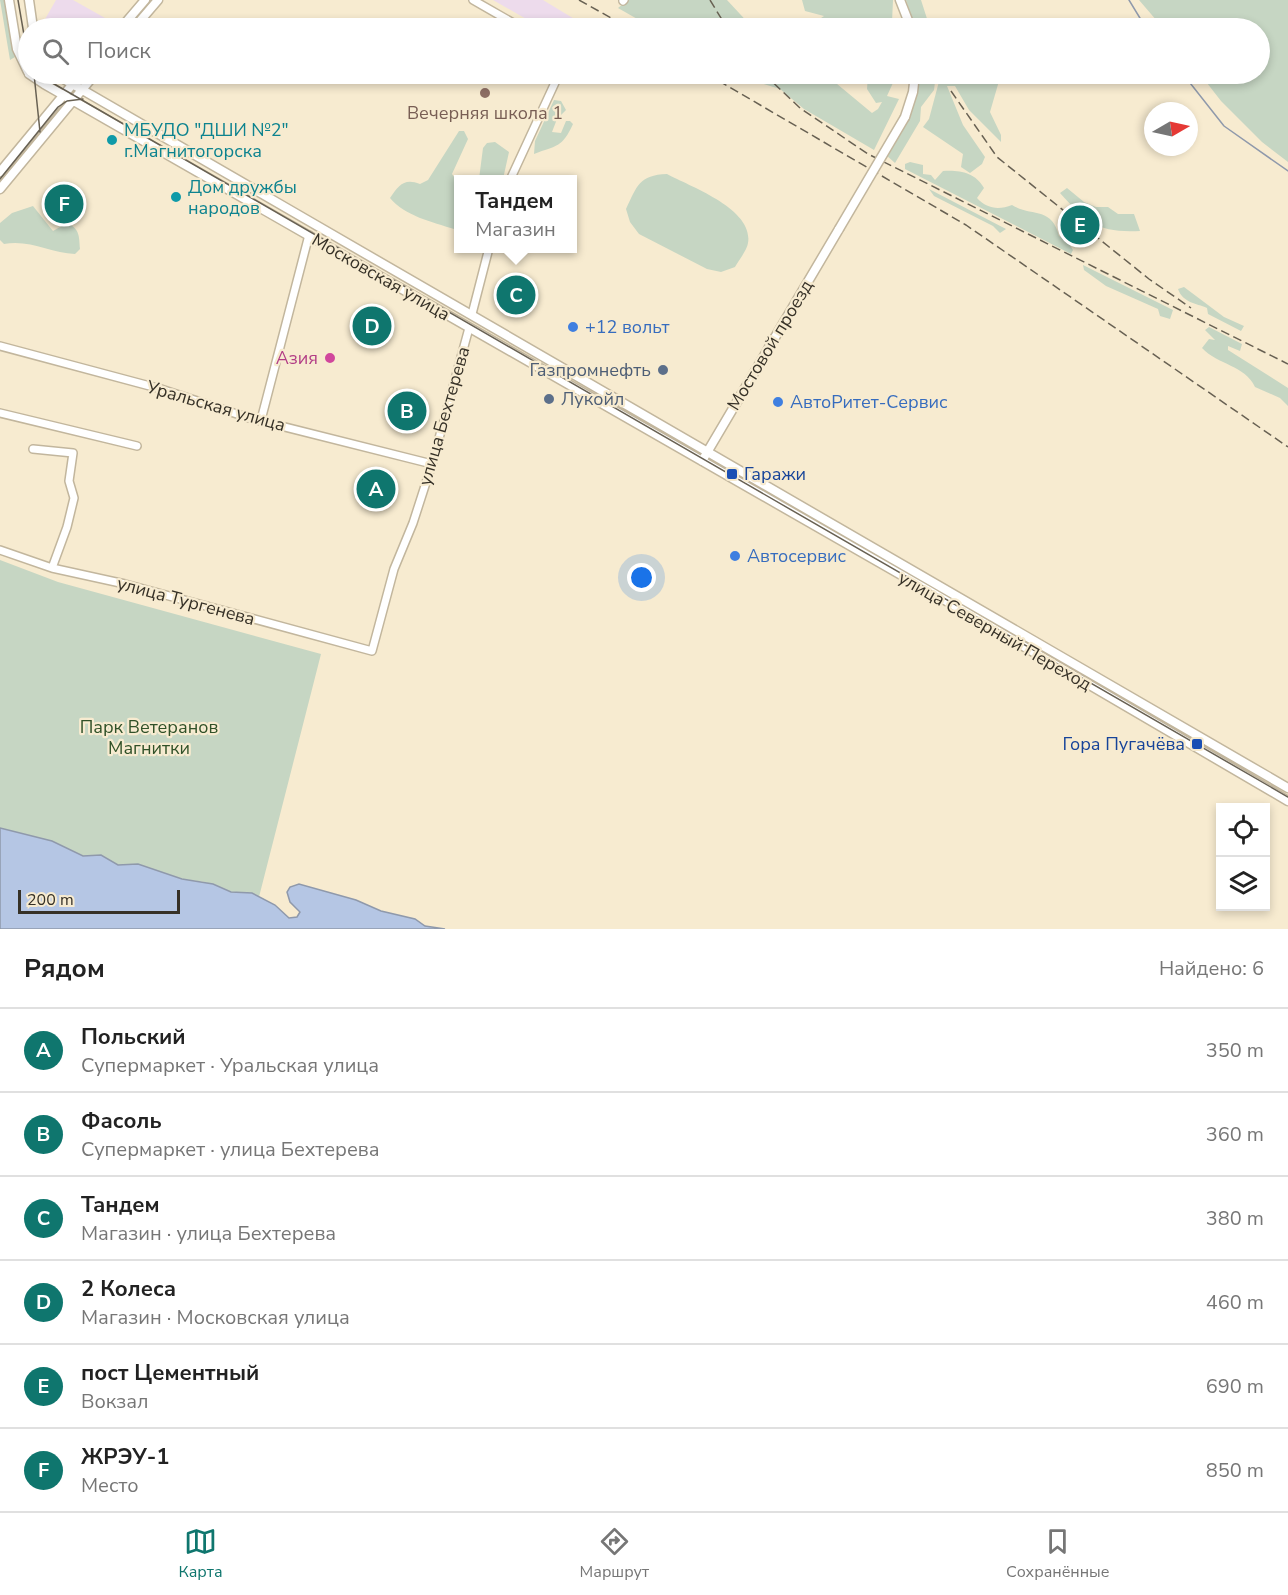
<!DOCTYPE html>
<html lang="ru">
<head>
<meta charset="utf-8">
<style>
	:root { --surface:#fff; --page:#f6f6f6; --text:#222; --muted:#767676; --line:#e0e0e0; --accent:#0f766e }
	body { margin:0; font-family:"Nunito Sans",sans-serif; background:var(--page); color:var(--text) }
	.controls { position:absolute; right:18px; bottom:18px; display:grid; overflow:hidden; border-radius:0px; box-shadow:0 3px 9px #0003 }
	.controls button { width:54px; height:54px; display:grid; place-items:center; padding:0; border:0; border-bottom:2px solid var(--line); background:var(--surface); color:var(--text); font:30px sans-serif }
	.compass { position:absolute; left:1144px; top:102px; width:54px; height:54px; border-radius:50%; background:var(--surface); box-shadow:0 3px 9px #0003; rotate:81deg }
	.scale { position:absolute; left:18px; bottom:15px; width:162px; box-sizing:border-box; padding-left:6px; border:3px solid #363127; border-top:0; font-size:16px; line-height:21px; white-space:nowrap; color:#363127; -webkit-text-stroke:4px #f7ebd0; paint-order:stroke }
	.you { position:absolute; left:642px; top:578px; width:21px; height:21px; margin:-15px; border:4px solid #fff; border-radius:50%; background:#1a73e8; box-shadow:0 0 0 9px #1a73e833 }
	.badge { display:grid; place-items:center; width:39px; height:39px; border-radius:50%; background:var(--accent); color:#fff; font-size:20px; font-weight:700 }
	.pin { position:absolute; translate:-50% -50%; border:3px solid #fff; box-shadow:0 2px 6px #0006 }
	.popup { position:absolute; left:454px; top:175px; width:123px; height:78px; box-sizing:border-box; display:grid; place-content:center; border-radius:0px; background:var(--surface); filter:drop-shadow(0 2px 4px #0005); font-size:20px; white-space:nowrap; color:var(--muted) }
	.popup b { font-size:22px; color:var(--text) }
	.popup::after { content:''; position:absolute; left:50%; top:100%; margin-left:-12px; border:12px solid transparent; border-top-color:var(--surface) }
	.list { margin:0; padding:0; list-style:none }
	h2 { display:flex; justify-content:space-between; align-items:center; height:78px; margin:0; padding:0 24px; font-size:26px }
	h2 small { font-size:20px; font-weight:400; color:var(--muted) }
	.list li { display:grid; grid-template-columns:39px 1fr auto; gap:18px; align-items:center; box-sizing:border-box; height:84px; padding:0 24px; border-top:2px solid var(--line) }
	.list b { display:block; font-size:22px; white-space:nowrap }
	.list p { margin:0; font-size:20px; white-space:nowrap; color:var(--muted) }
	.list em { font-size:20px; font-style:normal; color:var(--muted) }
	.icon { flex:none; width:33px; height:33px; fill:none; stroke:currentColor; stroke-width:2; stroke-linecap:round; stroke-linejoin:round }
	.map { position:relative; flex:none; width:1288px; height:929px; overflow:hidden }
	.search { position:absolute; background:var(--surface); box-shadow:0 3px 9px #0003; left:18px; right:18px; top:18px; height:66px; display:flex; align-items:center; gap:15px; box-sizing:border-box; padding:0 21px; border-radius:33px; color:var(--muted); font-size:22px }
	.sheet { height:582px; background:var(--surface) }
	nav { display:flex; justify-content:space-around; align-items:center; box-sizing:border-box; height:84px; border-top:2px solid var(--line); background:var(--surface); font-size:16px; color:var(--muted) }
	nav a { display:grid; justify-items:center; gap:3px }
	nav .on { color:var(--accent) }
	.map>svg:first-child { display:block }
	.commercial { fill:#eddbec }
	.green { fill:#c6d6c3 }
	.water { fill:#b5c6e4; stroke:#8f99ab; stroke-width:1.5 }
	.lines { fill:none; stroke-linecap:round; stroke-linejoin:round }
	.stream { stroke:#8f99ab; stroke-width:1.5 }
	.minor-casing { stroke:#c2b69d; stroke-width:10 }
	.major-casing { stroke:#c2b69d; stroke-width:11 }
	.minor { stroke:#fff; stroke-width:7 }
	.major { stroke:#fff; stroke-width:8 }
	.tram { stroke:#686153; stroke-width:1.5 }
	.rail { stroke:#686153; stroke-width:1.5; stroke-dasharray:9 4.5; stroke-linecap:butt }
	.major-bridge-casing { stroke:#c2b69d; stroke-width:11; stroke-linecap:butt }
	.major-bridge { stroke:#fff; stroke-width:8 }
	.education-dot { fill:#8d6e63; stroke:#f7ebd0; stroke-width:2 }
	.culture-dot { fill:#0f9aa8; stroke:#f7ebd0; stroke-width:2 }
	.shop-dot { fill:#3f7fe0; stroke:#f7ebd0; stroke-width:2 }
	.hotel-dot { fill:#d1479c; stroke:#f7ebd0; stroke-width:2 }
	.service-dot { fill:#5c6f8a; stroke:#f7ebd0; stroke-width:2 }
	.transit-dot { fill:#1a4fb4; stroke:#f7ebd0; stroke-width:2 }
	.labels { text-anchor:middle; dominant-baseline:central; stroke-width:4.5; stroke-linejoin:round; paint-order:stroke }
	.education-label { font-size:18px; fill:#785e54; stroke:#f7ebd0 }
	.culture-label { font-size:18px; fill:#0d838f; stroke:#f7ebd0; text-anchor:start }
	.street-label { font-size:18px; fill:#363127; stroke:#f7ebd0 }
	.shop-label { font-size:18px; fill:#366cbe; stroke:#f7ebd0; text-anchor:start }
	.hotel-label { font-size:18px; fill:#b23c85; stroke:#f7ebd0; text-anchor:end }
	.service-label { font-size:18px; fill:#4e5e75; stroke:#f7ebd0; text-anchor:end }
	.transit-label { font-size:18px; fill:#164399; stroke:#f7ebd0; text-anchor:start }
	.park-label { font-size:18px; fill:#305128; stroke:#f7ebd0 }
</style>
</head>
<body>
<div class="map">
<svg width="1288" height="929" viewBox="0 0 1288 929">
	<rect width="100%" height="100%" fill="#f7ebd0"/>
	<path class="commercial" d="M56,0h17l41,23 -4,5h-60l-6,-7z
		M493,0h50l38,23 -4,5h-35z"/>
	<path class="green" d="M0,0h5l10,57 -5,3z
		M628,0h99l26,28h-100l-35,-20z
		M802,0h91l-1,22 4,6h-90l18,-12 -19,-5z
		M906,0h15l9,28h-15z
		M1139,0h149v162l-26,-20 -41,-41 -21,-27h60v-46h-97z
		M731,74h94l47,39 6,-4 4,-7 -6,1 -9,-14 1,-14 -6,2 -32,-3h67l-10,22 12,3 -25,51 -70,-41 -24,-20z
		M919,74h17l-2,16 -13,17 -1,14 -25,42 -9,-8 30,-60z
		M941,74h63l-5,7 -9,31 11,23v7l-32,-32 -14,-24h-8l16,39 22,32 -3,7 -12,9 -9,-6 2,-13 -40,-27 6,-8z
		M554,100l7,1 5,9 -9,9 -5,13 9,1 5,-12h4l3,3c-11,24 -16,21 -39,30l1,-13z
		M459,131h5l4,8 -16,35 7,10v44l-5,1c-22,-7 -49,-13 -64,-31 9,-13 14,-20 30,-14l8,-4z
		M495,142l14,10 -6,27h-24l4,-31 4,-5z
		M910,162l13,3v9l8,1 4,5 8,-9c16,-1 32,1 41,17l-7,10c10,11 22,12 35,7 19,12 40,1 47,31l7,3 7,11 -2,4 -166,-85v-5z
		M667,174c24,13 87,35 81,69 -1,7 -9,17 -13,24l-14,5 -14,-3 -68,-35 -9,-12 -4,-13c11,-23 13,-34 41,-35z
		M1067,188l17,14 12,5h12l10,7h16l6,17c-41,2 -53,-8 -80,-38z
		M929,189l77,40 -6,4 -7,-7 -59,-30z
		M33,206l20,25 14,-8c13,6 12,13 13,26l-5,5c-24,-1 -46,-15 -71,-10l-4,-4v-17l12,-10z
		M1083,265l90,45 -3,9 -10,-3 -2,-7 -52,-23 -22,-16z
		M1184,287l40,30 20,9 -3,5 -33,-17 -1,-6c-11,-5 -24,-5 -29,-19z
		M1209,327l33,17 -2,7 -12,-5v4l60,38v18l-8,-8 -25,-11c-10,-22 -37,-22 -53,-39l7,-9 6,1 -10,-10z
		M0,560l58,22 263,72 -62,243 -7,-4 -21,-1 -26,-10 -23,-3 -44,-15 -20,1 -17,-10 -18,1 -83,-28z"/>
	<path class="water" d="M0,828l52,13 31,15 18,-1 17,10 20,-1 44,15 31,5 18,8 21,1 23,12 14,13 8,-1 3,-5 -10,-10 -3,-10 3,-5 9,-3 57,16 25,11 34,8 10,7 20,3h-445z"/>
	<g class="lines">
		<path class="stream" d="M1129,0l17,28
			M1183,74l41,52 64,45"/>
		<defs>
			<path id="minor" d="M473,0l49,28
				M623,1l1,-1
				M510,180l49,-106
				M472,314l17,-66
				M0,346l161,43 88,29 183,46
				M0,413l137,33
				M261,420l48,-185
				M33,449l40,4 -4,28 5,17 -7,29 -15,41
				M0,550l52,18 73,16 247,67 22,-82 19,-46 19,-59 37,-136"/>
			<path id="major" d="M9,0l8,49 11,23
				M29,0l4,28
				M900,0l11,28
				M121,28l24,-28
				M134,28l24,-28
				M29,74l15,10 887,508 357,209
				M55,74l1233,714
				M905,117l8,-25 2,-18
				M0,172l81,-98
				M0,189l95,-115
				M702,461l137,-232"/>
		</defs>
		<use href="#minor" class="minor-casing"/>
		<use href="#major" class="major-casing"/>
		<use href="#minor" class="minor"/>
		<use href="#major" class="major"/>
		<path class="tram" d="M18,0l10,58
			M34,74l6,58
			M37,74l1251,723
			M0,179l58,-72 9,-6 16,-2"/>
		<path class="rail" d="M579,0l50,28
			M710,0l17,28
			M707,74l259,151 322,222
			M764,74l36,34 68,46 420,210
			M951,91l46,66 152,122 42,29"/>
		<defs>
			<path id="major-bridge" d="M839,229l66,-112"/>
		</defs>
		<use href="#major-bridge" class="major-bridge-casing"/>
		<use href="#major-bridge" class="major-bridge"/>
	</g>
	<circle class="education-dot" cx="485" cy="93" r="6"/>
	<g class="culture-dot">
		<circle cx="112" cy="140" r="6"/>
		<circle cx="176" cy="197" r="6"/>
	</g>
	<g class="shop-dot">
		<circle cx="573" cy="327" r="6"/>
		<circle cx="778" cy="402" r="6"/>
		<circle cx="735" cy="556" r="6"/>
	</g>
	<circle class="hotel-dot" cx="330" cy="358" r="6"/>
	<g class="service-dot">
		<circle cx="663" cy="370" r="6"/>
		<circle cx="549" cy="399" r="6"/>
	</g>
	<g class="transit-dot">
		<rect x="726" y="468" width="12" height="12" rx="3"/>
		<rect x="1191" y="738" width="12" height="12" rx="3"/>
	</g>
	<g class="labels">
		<g class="education-label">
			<text x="485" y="113">Вечерняя школа 1</text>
		</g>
		<g class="culture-label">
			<text x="124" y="130">МБУДО "ДШИ №2"<tspan x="124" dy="21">г.Магнитогорска</tspan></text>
			<text x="188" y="187">Дом дружбы<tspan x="188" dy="21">народов</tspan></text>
		</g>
		<g class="street-label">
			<text transform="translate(381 277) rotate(30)">Московская улица</text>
			<text transform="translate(770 345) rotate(-59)">Мостовой проезд</text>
			<text transform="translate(216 406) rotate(16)">Уральская улица</text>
			<text transform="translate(444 416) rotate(-74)">улица Бехтерева</text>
			<text transform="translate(186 601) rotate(15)">улица Тургенева</text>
			<text transform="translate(995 631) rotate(30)">улица Северный Переход</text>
		</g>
		<g class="shop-label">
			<text x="585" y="327">+12 вольт</text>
			<text x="790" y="402">АвтоРитет-Сервис</text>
			<text x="747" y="556">Автосервис</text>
		</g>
		<g class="hotel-label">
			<text x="318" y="358">Азия</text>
		</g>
		<g class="service-label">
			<text x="651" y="370">Газпромнефть</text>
			<text x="561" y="399" text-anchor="start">Лукойл</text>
		</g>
		<g class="transit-label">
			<text x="744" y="474">Гаражи</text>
			<text x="1185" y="744" text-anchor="end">Гора Пугачёва</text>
		</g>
		<g class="park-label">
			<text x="149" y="727">Парк Ветеранов<tspan x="149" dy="21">Магнитки</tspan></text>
		</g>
	</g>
</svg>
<div class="controls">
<button><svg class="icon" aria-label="locate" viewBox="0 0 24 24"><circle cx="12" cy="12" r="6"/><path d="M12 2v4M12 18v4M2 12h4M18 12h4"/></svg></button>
<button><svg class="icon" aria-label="layers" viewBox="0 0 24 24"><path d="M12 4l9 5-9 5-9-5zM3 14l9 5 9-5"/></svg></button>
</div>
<svg class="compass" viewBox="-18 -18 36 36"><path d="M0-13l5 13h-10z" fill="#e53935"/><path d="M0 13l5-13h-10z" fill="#767676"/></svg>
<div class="scale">200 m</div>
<div class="you"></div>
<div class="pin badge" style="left:376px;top:489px">A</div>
<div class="pin badge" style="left:407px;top:411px">B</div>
<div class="pin badge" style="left:516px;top:295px">C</div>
<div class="popup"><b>Тандем</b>Магазин</div>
<div class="pin badge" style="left:372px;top:326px">D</div>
<div class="pin badge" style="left:1080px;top:225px">E</div>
<div class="pin badge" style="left:64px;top:204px">F</div>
<div class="search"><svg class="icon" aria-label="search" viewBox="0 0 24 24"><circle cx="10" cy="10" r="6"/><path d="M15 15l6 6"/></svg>Поиск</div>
</div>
<section class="sheet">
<h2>Рядом<small>Найдено: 6</small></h2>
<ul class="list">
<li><span class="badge">A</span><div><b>Польский</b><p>Супермаркет · Уральская улица</p></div><em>350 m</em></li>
<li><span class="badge">B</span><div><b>Фасоль</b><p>Супермаркет · улица Бехтерева</p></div><em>360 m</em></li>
<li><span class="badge">C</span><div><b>Тандем</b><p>Магазин · улица Бехтерева</p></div><em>380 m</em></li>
<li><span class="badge">D</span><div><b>2 Колеса</b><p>Магазин · Московская улица</p></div><em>460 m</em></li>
<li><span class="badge">E</span><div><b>пост Цементный</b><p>Вокзал</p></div><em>690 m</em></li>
<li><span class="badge">F</span><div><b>ЖРЭУ-1</b><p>Место</p></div><em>850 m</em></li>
</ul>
</section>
<nav>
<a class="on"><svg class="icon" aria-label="map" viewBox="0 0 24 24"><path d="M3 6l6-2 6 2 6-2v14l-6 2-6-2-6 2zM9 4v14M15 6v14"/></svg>Карта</a>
<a><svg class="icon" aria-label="directions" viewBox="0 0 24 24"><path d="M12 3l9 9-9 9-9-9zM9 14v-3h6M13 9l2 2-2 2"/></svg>Маршрут</a>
<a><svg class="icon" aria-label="saved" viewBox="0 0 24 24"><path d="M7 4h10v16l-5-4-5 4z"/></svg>Сохранённые</a>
</nav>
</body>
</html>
